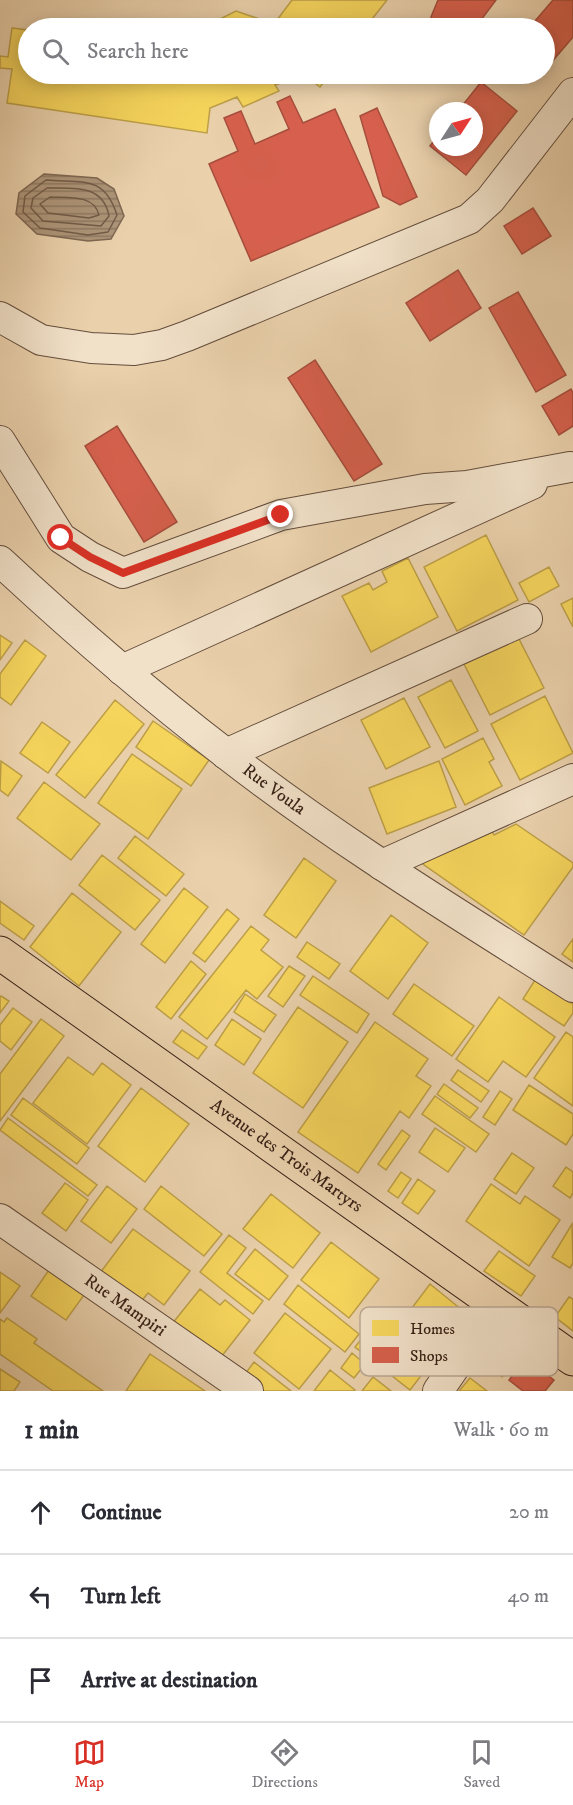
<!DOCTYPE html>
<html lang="en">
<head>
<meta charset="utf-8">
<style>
	:root { --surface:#fff; --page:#f2f2f3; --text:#2b2b33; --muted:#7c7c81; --line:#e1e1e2; --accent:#d93025 }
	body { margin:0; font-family:"IM FELL DW Pica",serif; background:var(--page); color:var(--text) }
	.compass { position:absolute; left:429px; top:102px; width:54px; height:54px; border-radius:50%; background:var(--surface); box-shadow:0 3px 15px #0003; rotate:54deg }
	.stop { position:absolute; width:18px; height:18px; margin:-14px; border:4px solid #d93025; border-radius:50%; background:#fff }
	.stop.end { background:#d93025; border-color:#fff; box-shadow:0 2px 6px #0008 }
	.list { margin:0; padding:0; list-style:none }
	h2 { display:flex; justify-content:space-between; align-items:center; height:78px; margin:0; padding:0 24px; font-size:26px }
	h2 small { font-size:20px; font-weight:400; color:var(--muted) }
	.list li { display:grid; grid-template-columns:39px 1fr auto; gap:18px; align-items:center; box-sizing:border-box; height:84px; padding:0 24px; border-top:2px solid var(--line) }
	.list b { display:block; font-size:22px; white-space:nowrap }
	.list em { font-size:20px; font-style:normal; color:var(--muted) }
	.icon { flex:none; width:33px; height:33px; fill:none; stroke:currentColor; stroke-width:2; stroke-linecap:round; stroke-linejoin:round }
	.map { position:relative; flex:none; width:573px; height:1391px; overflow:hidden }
	.search { position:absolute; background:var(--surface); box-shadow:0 3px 15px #0003; left:18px; right:18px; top:18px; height:66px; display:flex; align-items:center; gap:15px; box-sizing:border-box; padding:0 21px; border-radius:33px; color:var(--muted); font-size:22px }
	.sheet { height:330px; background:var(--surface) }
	nav { display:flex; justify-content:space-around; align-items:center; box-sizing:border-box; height:84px; border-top:2px solid var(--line); background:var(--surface); font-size:16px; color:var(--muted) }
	nav a { display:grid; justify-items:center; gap:3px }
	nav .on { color:var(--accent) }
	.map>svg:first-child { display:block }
	.water { fill:url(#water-rules); stroke:#7e6752; stroke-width:1.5 }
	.homes { fill:#f6d55c; stroke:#bd9f47; stroke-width:1.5 }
	.shops { fill:#d6604d; stroke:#a74d3d; stroke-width:1.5 }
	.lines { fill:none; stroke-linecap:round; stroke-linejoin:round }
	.shore { stroke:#725b48; stroke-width:1.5 }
	.minor-casing { stroke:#644d3c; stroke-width:32 }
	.major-casing { stroke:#382117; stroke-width:35 }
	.minor { stroke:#f1e1c9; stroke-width:30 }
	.major { stroke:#ead1ac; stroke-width:33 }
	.route { stroke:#d93025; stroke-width:8 }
	.labels { text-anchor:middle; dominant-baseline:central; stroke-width:6; stroke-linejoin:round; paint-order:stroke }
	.street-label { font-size:18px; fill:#382117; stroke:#f1e1c9 }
	.key { fill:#f1e1c9; stroke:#baa794; stroke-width:1.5 }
	.key-label { font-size:16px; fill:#382117 }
</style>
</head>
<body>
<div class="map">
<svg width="573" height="1391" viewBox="0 0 573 1391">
	<defs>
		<pattern id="water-rules" width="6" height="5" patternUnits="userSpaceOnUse" patternTransform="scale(1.5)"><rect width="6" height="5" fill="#ad9579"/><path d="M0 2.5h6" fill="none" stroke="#8e7962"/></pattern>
	</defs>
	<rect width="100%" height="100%" fill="#ead1ac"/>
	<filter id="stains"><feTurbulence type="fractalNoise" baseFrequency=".00333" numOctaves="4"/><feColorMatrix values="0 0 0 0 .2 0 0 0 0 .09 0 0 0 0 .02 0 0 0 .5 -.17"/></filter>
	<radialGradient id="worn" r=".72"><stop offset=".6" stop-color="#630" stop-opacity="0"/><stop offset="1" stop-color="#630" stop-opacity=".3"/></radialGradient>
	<path class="water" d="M44,174l53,4 17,11 10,27 -13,23 -23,2 -51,-7 -21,-20 3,-21z"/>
	<path class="homes" d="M292,0h95l-22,28h-163l34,-17 38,13z
		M12,28l16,2v44h266l-7,7 -12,4 4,6 -36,16 -6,-10 -27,11 -3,25 -200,-30 5,-34 -12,-1v-12l8,1z
		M303,74h27l-10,13z
		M486,535l32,65 -61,31 -33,-64z
		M408,558l30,59 -67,35 -29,-56 27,-13 4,7 14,-8 -5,-11z
		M549,567l10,19 -30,16 -10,-19z
		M573,598v29l-12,-23z
		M0,635l12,8 -12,17z
		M518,637l26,51 -54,27 -26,-51z
		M25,640l21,16 -35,49 -11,-8v-23z
		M451,680l27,51 -33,17 -27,-51z
		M545,696l28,57 -53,27 -29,-56z
		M404,698l26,49 -44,22 -25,-49z
		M115,700l29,24 -59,74 -29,-23z
		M153,721l56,39 -18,26 -55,-39z
		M42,722l28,20 -22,31 -28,-20z
		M483,738l11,21 -5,3 13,24 -37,19 -23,-46z
		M132,754l50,35 -34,50 -50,-36z
		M1,761l21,15 -14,20 -8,-6z
		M439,761l17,46 -69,27 -18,-46z
		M44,782l56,42 -29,36 -54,-42z
		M516,824l57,39v4l-49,68 -104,-73 69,-36 5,9z
		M135,836l49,38 -18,22 -48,-38z
		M102,855l58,45 -25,30 -56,-45z
		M304,858l32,23 -40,57 -32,-23z
		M184,888l24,19 -43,56 -24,-19z
		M72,893l49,39 -42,54 -49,-39z
		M0,901l34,25 -10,14 -24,-17z
		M227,909l12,10 -34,43 -12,-9z
		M391,915l37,28 -40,56 -38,-28z
		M251,926l18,14 -8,10 22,17 -26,32 -11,-9 -39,49 -28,-22z
		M573,939v23l-11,-8z
		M307,942l33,22 -11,15 -32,-22z
		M191,961l15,13 -35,45 -15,-12z
		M289,966l16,10 -22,31 -15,-11z
		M313,976l56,38 -12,19 -57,-38z
		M535,980l38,24v9l-9,13 -41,-27z
		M414,984l60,42 -22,30 -59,-42z
		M245,994l31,21 -12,17 -30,-20z
		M1,996l8,5 -9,12v-16z
		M499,997l56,40 -29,40 -23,-16 -15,21 -32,-23z
		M298,1007l50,35 -45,66 -50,-35z
		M13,1008l19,14 -21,28 -11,-9v-16z
		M41,1019l23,17 -64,85v-47z
		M232,1019l29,20 -17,26 -29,-20z
		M375,1022l53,37 -12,17 15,10 -22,32 -9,-7 -42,62 -60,-41z
		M182,1030l25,17 -9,12 -25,-17z
		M566,1032l7,5v69l-39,-28z
		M68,1057l25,18 9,-12 29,22 -44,59 -54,-41z
		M458,1070l31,21 -8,11 -30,-22z
		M444,1084l34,24 -8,10 -33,-24z
		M529,1085l44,29v20l-7,11 -53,-35z
		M141,1088l48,36 -44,58 -47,-36z
		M500,1091l12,8 -17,26 -12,-8z
		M435,1096l54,38 -13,18 -54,-38z
		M23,1098l66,50 -12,16 -66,-49z
		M8,1118l89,67 -9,11 -88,-66z
		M435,1128l30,20 -17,24 -29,-20z
		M402,1130l8,6 -24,34 -8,-6z
		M512,1153l22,15 -18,26 -22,-15z
		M566,1167l7,5v21l-3,5 -17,-12z
		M401,1172l10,7 -13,19 -10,-7z
		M418,1179l17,12 -17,23 -16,-11z
		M65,1183l23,17 -22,31 -24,-18z
		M491,1184l29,20 5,-8 35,24 -31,46 -63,-45z
		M107,1186l30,23 -26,34 -30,-22z
		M161,1186l61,48 -18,22 -60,-47z
		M271,1194l49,39 -27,35 -50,-39z
		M572,1224l1,39 -3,5 -18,-11z
		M133,1229l57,42 -26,34 -16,-12 -8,10 -40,-30z
		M229,1235l17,13 -19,25 36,28 -10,13 -53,-42z
		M331,1242l48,37 -30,39 -48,-38z
		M255,1249l33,27 -19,24 -34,-26z
		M499,1251l36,25 -14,20 -37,-25z
		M49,1270l35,25 -18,25 -35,-24z
		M0,1272l20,14 -20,27z
		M430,1284l37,30 -29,36 -36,-29z
		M298,1285l61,49 -14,18 -61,-48z
		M200,1289l20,16 5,-5 25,20 -32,41 -46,-37z
		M569,1297l4,2v32l-18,-14z
		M285,1313l46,36 -32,40 -45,-36z
		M379,1316l55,43 -24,31 -55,-43z
		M7,1318l30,21 -3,4 69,48h-50l-53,-37v-35l4,3z
		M487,1332l31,24 -16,21 -31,-24z
		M352,1353l13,11 -11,14 -13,-10z
		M150,1354l55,37h-79z
		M254,1362l37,29h-32l-17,-13z
		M0,1369l20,13 -6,9h-14z
		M330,1370l25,20 -2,1h-39z
		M373,1377l18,14h-29z
		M470,1378l17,13h-28z"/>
	<path class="shops" d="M438,0h58l-21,28h-38l-6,-11z
		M553,0h20v37l-29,34v-43h-15z
		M481,82l36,29 -51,64 -36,-29 8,-10v11h36v-36h-16z
		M290,96l13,27 32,-14 44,98 -128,54 -42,-97 29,-13 -14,-33 17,-7 14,33 34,-15 -12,-27z
		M377,108l40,89 -17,8 -17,-9 -23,-80z
		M533,208l18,28 -29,18 -18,-28z
		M458,270l23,38 -51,33 -24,-38z
		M518,292l48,83 -30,17 -47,-84z
		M315,360l67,104 -28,17 -66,-103z
		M571,389l2,4v33l-14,9 -17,-29z
		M117,426l60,96 -33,20 -59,-96z
		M526,1358l28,22 -9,11h-22l-14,-11z"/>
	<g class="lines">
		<path class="shore" d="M46,180c37,3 58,-5 71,35l-9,17 -20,3 -48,-7 -17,-16 2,-16z
			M47,188c26,0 56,-4 62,28l-8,10 -58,-5 -12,-13 2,-10z
			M50,197c18,1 44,-3 49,18l-10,3 -41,-5 -8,-9z"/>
		<defs>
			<g id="minor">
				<path d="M0,317l41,23 50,8 43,2 28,-5 25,-9 282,-117 21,-19 83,-107"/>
				<path d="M0,441l61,97 29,19 33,16 158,-58 144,-26 42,-3 103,-19"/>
				<path id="s1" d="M0,561c72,67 147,132 225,192 110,86 230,159 348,234"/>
				<path d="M122,670l410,-186"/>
				<path d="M226,754l301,-135"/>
				<path d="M382,865l191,-86"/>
				<path id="s2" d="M0,1219l248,172"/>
				<path d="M438,1391l59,-86"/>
			</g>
			<g id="major">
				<path id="s3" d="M0,953l573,406"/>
			</g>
		</defs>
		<use href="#minor" class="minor-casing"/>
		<use href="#major" class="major-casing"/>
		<use href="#minor" class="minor"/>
		<use href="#major" class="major"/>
	</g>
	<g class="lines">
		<path class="route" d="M61,538l29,19 33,16 158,-58"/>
	</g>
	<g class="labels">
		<g class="street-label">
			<text stroke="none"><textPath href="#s1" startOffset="357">Rue Voula</textPath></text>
			<text stroke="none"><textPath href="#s3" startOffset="351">Avenue des Trois Martyrs</textPath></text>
			<text stroke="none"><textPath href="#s2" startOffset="152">Rue Mampiri</textPath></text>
		</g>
	</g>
	<rect x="360" y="1307" width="198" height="69" rx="9" class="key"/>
	<rect x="372" y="1320" width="27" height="16" fill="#f6d55c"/>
	<rect x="372" y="1347" width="27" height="16" fill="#d6604d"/>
	<g class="key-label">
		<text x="410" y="1334">Homes</text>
		<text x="410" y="1361">Shops</text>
	</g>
	<rect width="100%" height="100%" filter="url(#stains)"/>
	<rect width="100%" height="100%" fill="url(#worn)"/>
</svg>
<svg class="compass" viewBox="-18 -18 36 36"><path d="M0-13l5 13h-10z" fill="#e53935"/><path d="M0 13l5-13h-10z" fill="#7c7c81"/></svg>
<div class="stop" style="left:61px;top:538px"></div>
<div class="stop end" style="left:281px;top:515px"></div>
<div class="search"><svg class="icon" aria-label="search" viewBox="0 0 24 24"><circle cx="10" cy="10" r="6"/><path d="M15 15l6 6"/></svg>Search here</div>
</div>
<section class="sheet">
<h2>1 min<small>Walk · 60 m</small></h2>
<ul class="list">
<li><svg class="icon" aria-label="ahead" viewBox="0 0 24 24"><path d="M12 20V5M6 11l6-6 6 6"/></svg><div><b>Continue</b></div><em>20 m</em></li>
<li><svg class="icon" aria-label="left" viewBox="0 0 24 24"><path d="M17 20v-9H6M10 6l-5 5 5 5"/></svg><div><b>Turn left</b></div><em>40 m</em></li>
<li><svg class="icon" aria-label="arrive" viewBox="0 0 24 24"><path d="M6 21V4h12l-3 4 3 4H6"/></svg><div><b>Arrive at destination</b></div></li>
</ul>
</section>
<nav>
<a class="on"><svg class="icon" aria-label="map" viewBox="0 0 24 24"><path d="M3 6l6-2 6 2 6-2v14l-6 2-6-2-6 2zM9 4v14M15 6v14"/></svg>Map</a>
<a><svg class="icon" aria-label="directions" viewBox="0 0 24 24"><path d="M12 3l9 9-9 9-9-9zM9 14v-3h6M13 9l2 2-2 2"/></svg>Directions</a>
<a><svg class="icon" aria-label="saved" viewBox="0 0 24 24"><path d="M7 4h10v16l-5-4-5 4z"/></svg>Saved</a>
</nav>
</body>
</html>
